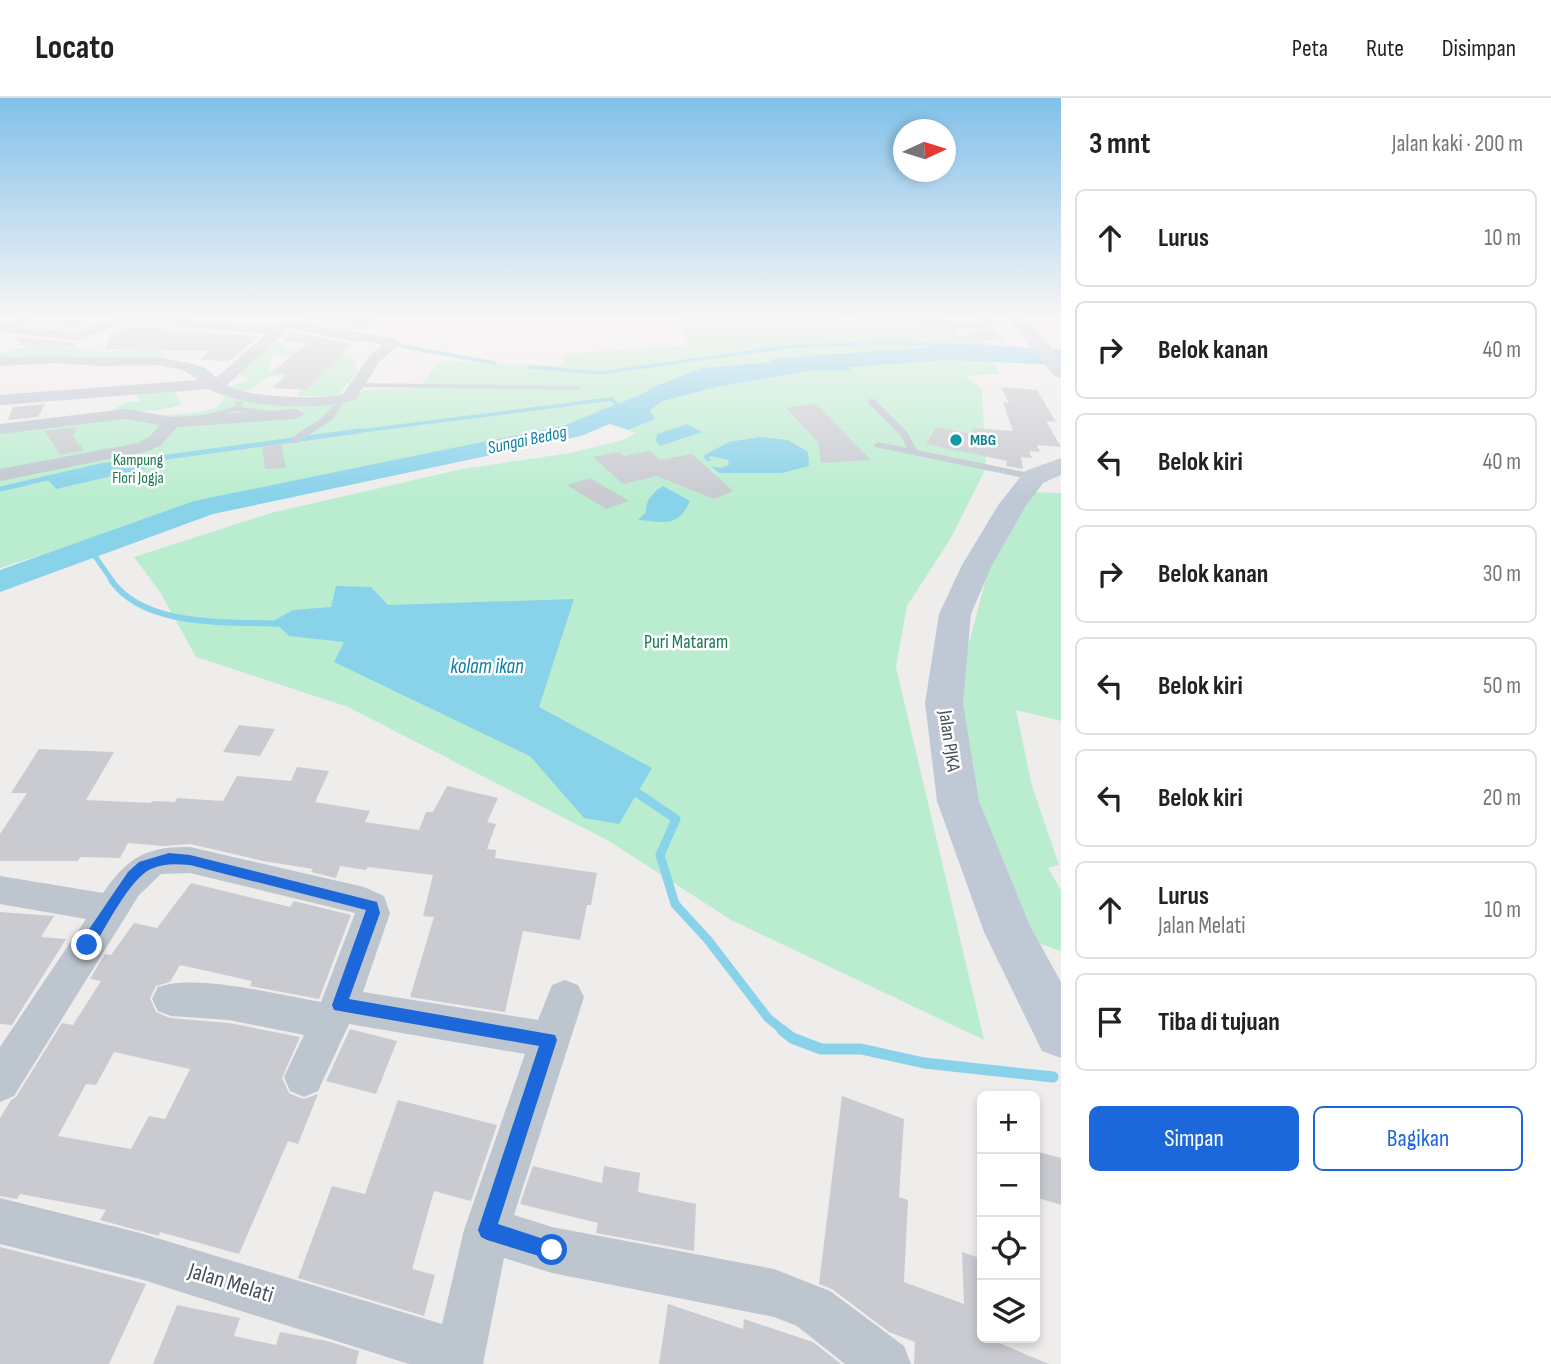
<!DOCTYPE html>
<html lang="id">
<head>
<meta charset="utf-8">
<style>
	:root { --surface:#fff; --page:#f6f6f6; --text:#222; --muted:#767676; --line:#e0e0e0; --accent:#1c68da }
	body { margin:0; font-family:"Sofia Sans Condensed",sans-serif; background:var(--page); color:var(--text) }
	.controls { position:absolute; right:21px; bottom:21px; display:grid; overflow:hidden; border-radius:10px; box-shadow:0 4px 10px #0003 }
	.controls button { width:63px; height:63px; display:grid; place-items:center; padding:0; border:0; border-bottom:2px solid var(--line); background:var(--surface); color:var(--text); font:35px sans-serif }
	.compass { position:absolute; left:893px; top:21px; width:63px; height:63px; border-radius:50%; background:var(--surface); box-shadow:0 4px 10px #0003; rotate:86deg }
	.stop { position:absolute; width:21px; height:21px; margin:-16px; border:5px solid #1c68da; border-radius:50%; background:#fff }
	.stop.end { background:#1c68da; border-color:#fff; box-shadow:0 2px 7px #0008 }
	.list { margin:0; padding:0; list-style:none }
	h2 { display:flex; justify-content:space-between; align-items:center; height:91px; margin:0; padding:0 28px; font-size:30px }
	h2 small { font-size:23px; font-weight:400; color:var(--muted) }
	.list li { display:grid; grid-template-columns:46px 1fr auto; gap:21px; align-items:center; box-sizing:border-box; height:98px; margin:0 14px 14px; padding:0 14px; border:2px solid var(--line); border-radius:10px }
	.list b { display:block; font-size:26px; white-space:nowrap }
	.list p { margin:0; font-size:23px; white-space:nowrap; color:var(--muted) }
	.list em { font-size:23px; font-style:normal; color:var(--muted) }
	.actions { display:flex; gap:14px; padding:21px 28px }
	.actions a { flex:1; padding:16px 0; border:2px solid var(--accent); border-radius:10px; text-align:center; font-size:24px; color:var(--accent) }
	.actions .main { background:var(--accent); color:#fff }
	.icon { flex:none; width:38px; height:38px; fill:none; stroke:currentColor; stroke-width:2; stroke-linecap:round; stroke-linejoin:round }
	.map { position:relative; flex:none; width:1061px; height:1266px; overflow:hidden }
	header { display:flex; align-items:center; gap:42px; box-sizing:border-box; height:98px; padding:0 35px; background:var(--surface); border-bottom:2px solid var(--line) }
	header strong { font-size:33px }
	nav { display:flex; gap:38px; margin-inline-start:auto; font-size:24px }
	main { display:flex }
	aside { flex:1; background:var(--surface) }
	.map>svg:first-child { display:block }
	.green { fill:#baedd0 }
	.water { fill:#88d2ea }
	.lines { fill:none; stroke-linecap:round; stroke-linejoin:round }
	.stream-far4 { stroke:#88d2ea; stroke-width:3.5 }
	.stream-far3 { stroke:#88d2ea; stroke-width:5 }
	.stream-far2 { stroke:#88d2ea; stroke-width:6 }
	.stream-far1 { stroke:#88d2ea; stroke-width:9 }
	.stream { stroke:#88d2ea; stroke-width:11 }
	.river { fill:#88d2ea; fill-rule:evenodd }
	.building { fill:#c9cbd1; fill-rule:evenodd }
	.service { fill:#bdc6cf; fill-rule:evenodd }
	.minor { fill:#bdc6cf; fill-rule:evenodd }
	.secondary { fill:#bfc9d6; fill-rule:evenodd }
	.route { fill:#1c68da }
	.culture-dot { fill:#0f9aa8; stroke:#fff; stroke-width:2.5 }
	.labels { text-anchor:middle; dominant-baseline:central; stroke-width:5; stroke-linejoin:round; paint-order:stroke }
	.far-culture-label { font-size:16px; font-weight:bold; fill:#0d838f; stroke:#fff; text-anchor:start }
	.far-park-label { font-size:16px; fill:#18794c; stroke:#fff }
	.far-water-label { font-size:18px; font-style:italic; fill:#0e7fa3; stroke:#fff }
	.park-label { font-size:19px; fill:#18794c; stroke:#fff }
	.street-label { font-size:19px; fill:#454f59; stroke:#fff }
	.water-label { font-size:21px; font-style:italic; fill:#0e7fa3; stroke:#fff }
	.near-street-label { font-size:23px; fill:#454f59; stroke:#fff }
</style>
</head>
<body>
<header>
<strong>Locato</strong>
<nav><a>Peta</a><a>Rute</a><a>Disimpan</a></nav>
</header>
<main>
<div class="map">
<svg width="1061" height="1266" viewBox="0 0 1061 1266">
	<rect width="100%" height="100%" fill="#efecec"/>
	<path class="green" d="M680,220h155l24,4 -2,-4h88l15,19 18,-1 27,20 -15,-1 10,19 -35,2 17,13 4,79 -35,70 -44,68 -11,61 88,373 -253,-120 -122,-79 -261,-134 -152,-50 -36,-65 -26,-35 137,-44 191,-44 108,-16 53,-13 13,-7 -8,-3 27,-11 -5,-9 13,-9 58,-15 90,-15 41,-1 -19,-12 -131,10 -49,19 -26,18 -26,4 -9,9 -377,82 -215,68v-137l200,-19 18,-5 9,-13 39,7 67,3 10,-1 22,-13 55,-2 20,-27 123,5 2,-12 123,-9z
		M271,243l15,2 -2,4 14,5 -2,5 -23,-3 -5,16h42l31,-17 15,7 1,12 -19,24h-41l1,-4 11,-3 -12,-15c-9,1 -21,0 -29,4 -16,8 -14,17 -36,10l-2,-2 21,-6 -12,-7 4,-7 9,-2 -5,-3z
		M28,248l67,3 4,2 -1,2 54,-5 11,4 3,8c-56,0 -111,-4 -166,0v-6z
		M174,292l7,14c-15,8 -55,9 -72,8l17,-10h14l-4,-7z
		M1035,394l26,1v228l-45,-11 16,76 27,79 -11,3 13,22v61l-34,-12 -49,-125 -17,-87 1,-58 27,-102z"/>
	<path class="water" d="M833,259l20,14h-43l-89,15 -58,15 -13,9 5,9 -27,11 -36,-12 9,-9 26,-4 26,-18 49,-19z
		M687,326l15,8 -42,14 -4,-4 1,-8z
		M760,339l28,3 20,12 1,14 -27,7h-63l-8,-7 9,2 9,-3 -1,-5 -17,-4 -2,2 3,3h-5l-4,-5 26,-14z
		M163,361l1,5 -108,25 -8,-9 47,-12z
		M663,388l27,15c-12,27 -26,21 -52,19l8,-8c-1,-11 8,-21 17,-26z
		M336,488l35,1 17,18 186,-6 -35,108 113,61 -33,56 -35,-6 -54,-62 -196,-94 10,-20 -55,-6 -16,-15 20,-11 38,-3z"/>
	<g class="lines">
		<path class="stream-far4" d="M401,248l93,17
			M185,266l20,6 10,9
			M530,269l70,6 185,-26 104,-5 172,9
			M345,335l266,-34 13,12"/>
		<path class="stream-far3" d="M0,391l100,-23 259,-35
			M90,451l23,33"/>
		<path class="stream-far2" d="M111,482c34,49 119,41 173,44"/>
		<path class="stream-far1" d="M630,690l46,31 -16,36 15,49 33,36 60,78 16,13"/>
		<path class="stream" d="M782,932l10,8 29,11h40l63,14 129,14"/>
		<path class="river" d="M948,248l113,5v14l-113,-5 -169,12 -8,-2 -3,-5 3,-5 8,-2z
			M650,293l9,2 3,5 -3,5 -78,33 -368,78 -213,78v-22l194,-69 371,-76z"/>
	</g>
	<path class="building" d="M297,220l35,1h44l-11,12z
		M60,221l26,1 -3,6 -8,3 -32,-3z
		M138,228l74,7 48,3 -31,25 -29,-1 10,-9 -105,-2 7,-19z
		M991,231l14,11h-32l-9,-9z
		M290,233l61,13 -45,46 -34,-2 16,-15 -15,-2 35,-28 -24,-1z
		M20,239l55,6 -2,4 -57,-2 7,-3 -11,-2z
		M1001,289l36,3 19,32 -10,-1 15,26 -24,-2 3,7 -11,-1 3,7 -11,-1 2,12 -17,-3 1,-5 -81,-17 10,-17 36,7 1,-6 40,3 -10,-29 6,1z
		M45,306l-7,13 -30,3 5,-13z
		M813,306l6,3 52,53 -50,3 -3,-21 -32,-34z
		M77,329l-4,9 11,14 -23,5 -17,-24z
		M281,346l5,24 -21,1 -3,-23z
		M650,353l10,9 32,-6 41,37 -19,8 -57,-23 -34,8 -30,-27 26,-5 5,4z
		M590,380l39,23 -23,8 -39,-24z
		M239,627l36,4 -15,27 -37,-4z
		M39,651l75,3 -28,48 65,3 1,-2 23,1 2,-4 46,3 14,-25 54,5 6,-14 32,4 -14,31 55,9 -5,11 54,8 7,-18h7l14,-26 51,12 -11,24 9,2 -9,25 9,1 -1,8 102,15 -6,32h-4l-7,35 -57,-9 -18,81 -95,-15 24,-80 -11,-1 10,-41 -65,-8 -2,3 -26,-4 -4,12 -25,-6 2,-3 -50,-8 -73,-17 -27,2 -35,-3 -8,15 -40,-1 -2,4h-78v-27l27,-41h-16z
		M191,785l99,24 4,-6 57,14 -32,84 -69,-13 2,-5 -72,-16 -10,17 -14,4 -6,12 6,14 14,6 59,5 71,14 -18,41 7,15 14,6 15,-5 -20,50 -10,-3 -49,113 -79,-22 -1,4 -59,-16 6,-10 -86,-16 -3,5 -17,-3v-78l11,-18 5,-3 46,-74 11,2 28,-44 -11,-2 15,-25 6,1 23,-32 23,5zM114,954l76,17 -25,50 -16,-3 -18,33 -73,-13 28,-52 10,1z
		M0,814l54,4 -13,21 25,2 -54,86 -12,-1z
		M350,931l47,12 -21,53 -50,-13z
		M842,998l62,23 -5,78 9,3 -4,82 60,22 -2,-52 20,7v79h17v5l50,21h-135l1,-22 -26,-10 -57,-43 -13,-5z
		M398,1002l99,25 -26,76 -37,-10 -22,78 23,6 -11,41 -126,-38 34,-92 33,8z
		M1035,1053l26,7v47l-26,-8z
		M533,1068l69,17 2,-17 36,7 -2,19 58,12 -2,47 -98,-18 2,-10 -78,-19z
		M0,1149l146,37 -37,80h-109z
		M668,1206l75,25 1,-10 69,23 28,22h-182z
		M177,1207l63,13 -6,18 42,9 4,-13 47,9 32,10 -3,13h-203z"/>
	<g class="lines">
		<path class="service" d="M356,285l221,3 4,2 -4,2 -224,-3 -1,-2z
			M337,301l7,2 -11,18 -36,24h-6v-4c19,-16 32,-16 46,-40z
			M868,301h6l34,34 9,17 117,24 5,3 -5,3 -159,-33 -1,-2 4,-3 29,6 -6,-12 -33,-33z
			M237,303h6l-2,6 32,4 4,2 -4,2 -37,-4 -40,10 -4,-3 41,-11z"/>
		<path class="minor" d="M16,220h18l-14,9 55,5 37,-14h64l98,9 12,-8 109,20 7,4 -22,18 -25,39c-40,11 -110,8 -146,-11l-209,16v-10l198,-15 -13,-9 -26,-6 -57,1 -47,-3 -55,3v-8c35,-2 68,-1 102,0 47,0 73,-6 114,20l50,-44 -128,-11 -19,2 -43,15 -76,-8v-7zM289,230l66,14 5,-2 23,5 -13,10 -27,39c-22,6 -96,4 -116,-9z
			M975,220h13l5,7 -7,4 -61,-2 -7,-4 7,-4 51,2z
			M126,311l46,8 124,-8 8,5 -8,5 -119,8 -16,18 -12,6 -149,30v-12l138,-26 11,-6 11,-12 -34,-6 -126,15v-10z
			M190,749l174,40 20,9 6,17 -27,79 175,28 14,-35 13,-5 13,5 6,12 -70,218 38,12 222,42 56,22 74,55 7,18h-66l-48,-38 -23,-9 -222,-44 -48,-15 -21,106h-74l-269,-85 -140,-35v-46l140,35 302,91 22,-94 61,-176 -176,-30 -31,67 -14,6 -14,-6 -6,-14 20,-42 -75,-15 -58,-4 -13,-5 -6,-12 6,-12c38,-14 121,8 163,15l34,-89 -165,-40 -29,1 -22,21 -125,201 -14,6v-55l86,-128 -86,-15v-28l103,17c24,-35 43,-47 87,-46z"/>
		<path class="secondary" d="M1007,220h19l35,41v19l-7,-2z
			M1061,360v17l-18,8 -17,23 -34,59 -21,49 -8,89 16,98 51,125 31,56v76l-19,-7 -58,-119 -47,-131 -12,-98 14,-89 23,-49 37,-61 26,-33z"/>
	</g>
	<linearGradient id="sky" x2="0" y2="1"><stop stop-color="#81c0e9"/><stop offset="0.55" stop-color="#f8f6f6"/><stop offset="1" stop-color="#f8f6f6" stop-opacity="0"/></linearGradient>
	<rect width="1061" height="398" fill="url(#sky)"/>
	<path class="route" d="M169,755l21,2 187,47 3,11 -31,86 206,36 2,5 -59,184 61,20 3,6 -3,7 -7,3 -65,-20 -6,-3 -3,-7 61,-184 -205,-36 -2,-5 34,-95 -176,-45c-14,-1 -26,-2 -39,4 -20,8 -47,61 -59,81h-11l-2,-5 2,-4 47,-69 11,-10z"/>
	<circle class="culture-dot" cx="956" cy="342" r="7"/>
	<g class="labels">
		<g class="far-culture-label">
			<text x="970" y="342">MBG</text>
		</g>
		<g class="far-park-label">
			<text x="138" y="362">Kampung<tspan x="138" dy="18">Flori Jogja</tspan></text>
		</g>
		<g class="far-water-label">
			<text transform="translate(527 342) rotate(-12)">Sungai Bedog</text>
		</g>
		<g class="park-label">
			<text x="686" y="544">Puri Mataram</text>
		</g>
		<g class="street-label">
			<text transform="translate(949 643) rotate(82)">Jalan PJKA</text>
		</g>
		<g class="water-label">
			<text x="487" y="568">kolam ikan</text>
		</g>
		<g class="near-street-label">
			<text transform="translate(231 1185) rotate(17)">Jalan Melati</text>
		</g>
	</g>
</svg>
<div class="controls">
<button>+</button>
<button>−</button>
<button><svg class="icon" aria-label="locate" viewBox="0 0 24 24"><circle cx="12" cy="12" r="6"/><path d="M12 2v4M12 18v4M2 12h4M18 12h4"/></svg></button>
<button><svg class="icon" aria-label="layers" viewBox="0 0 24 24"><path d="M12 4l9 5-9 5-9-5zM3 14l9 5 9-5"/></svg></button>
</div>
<svg class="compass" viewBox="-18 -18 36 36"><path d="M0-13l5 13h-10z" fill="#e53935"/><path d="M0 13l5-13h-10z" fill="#767676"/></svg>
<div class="stop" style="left:552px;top:1152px"></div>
<div class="stop end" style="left:87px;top:847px"></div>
</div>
<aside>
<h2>3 mnt<small>Jalan kaki · 200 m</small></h2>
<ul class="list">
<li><svg class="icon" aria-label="ahead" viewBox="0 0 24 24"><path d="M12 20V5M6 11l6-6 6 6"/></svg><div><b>Lurus</b></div><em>10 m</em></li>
<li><svg class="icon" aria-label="right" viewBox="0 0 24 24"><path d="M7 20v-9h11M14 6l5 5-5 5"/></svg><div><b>Belok kanan</b></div><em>40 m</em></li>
<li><svg class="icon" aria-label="left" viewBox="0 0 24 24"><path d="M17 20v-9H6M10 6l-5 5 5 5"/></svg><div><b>Belok kiri</b></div><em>40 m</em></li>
<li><svg class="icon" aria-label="right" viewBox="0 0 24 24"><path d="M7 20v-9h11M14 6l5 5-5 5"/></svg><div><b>Belok kanan</b></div><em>30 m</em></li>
<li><svg class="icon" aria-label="left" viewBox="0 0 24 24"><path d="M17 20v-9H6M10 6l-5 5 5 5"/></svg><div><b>Belok kiri</b></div><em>50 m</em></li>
<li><svg class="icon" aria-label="left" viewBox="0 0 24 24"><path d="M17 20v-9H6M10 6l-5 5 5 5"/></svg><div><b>Belok kiri</b></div><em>20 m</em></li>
<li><svg class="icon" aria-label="ahead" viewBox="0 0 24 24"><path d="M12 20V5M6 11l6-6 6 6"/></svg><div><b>Lurus</b><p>Jalan Melati</p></div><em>10 m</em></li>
<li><svg class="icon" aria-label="arrive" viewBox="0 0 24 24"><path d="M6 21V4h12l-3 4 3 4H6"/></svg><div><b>Tiba di tujuan</b></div></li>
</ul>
<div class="actions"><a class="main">Simpan</a><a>Bagikan</a></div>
</aside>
</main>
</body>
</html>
